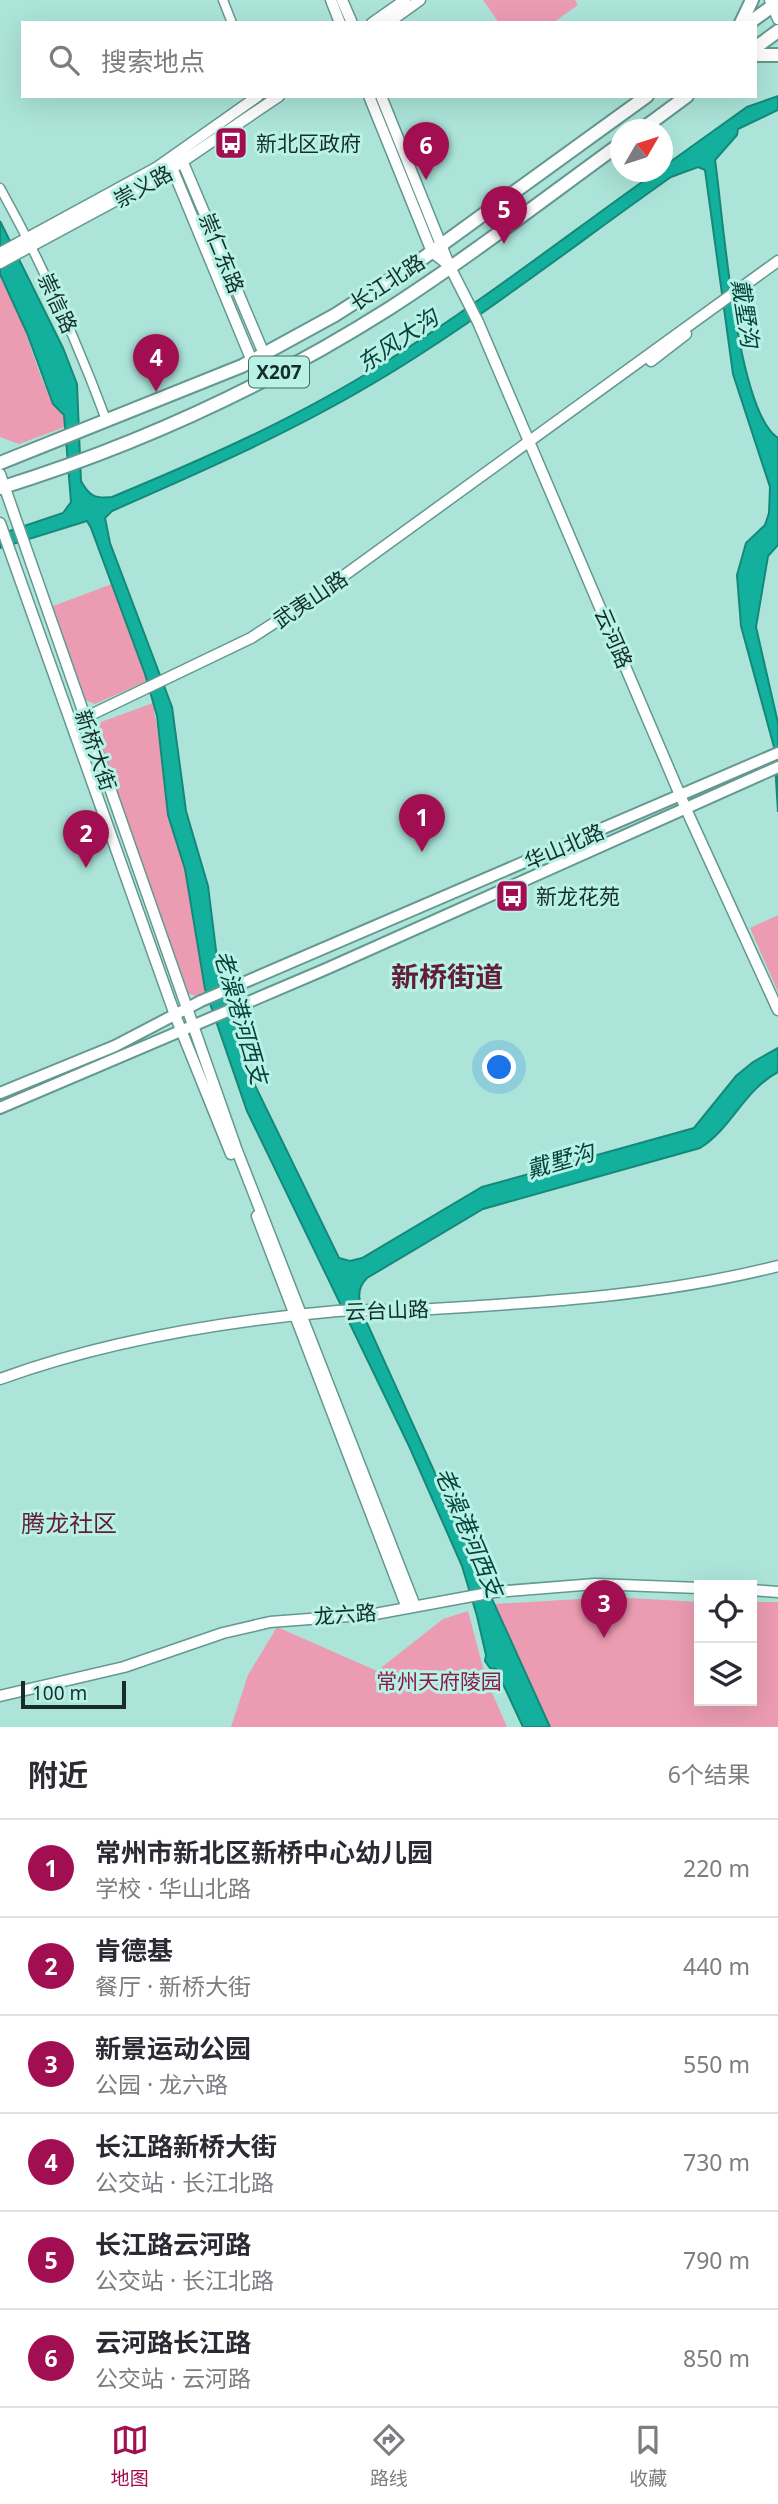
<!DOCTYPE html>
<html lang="zh">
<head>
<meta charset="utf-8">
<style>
	:root { --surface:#fff; --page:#f2f2f3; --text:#2b2b33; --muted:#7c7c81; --line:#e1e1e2; --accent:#a20e52 }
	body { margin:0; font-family:"Noto Sans","Noto Sans SC",sans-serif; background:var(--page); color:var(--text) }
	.controls { position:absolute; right:21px; bottom:21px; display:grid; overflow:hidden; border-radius:0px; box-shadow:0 7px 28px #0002 }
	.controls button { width:63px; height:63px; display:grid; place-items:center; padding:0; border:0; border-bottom:2px solid var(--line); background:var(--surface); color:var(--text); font:35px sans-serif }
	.compass { position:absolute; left:610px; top:119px; width:63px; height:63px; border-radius:50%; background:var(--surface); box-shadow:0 7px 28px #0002; rotate:51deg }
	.scale { position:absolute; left:21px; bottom:18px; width:105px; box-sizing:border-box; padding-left:7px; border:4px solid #162d29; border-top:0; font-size:19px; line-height:24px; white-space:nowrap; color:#162d29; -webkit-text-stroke:5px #b8f1e6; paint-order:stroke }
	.you { position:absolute; left:500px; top:1068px; width:24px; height:24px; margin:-18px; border:5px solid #fff; border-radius:50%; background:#1a73e8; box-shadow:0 0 0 10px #1a73e833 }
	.badge { display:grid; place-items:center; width:46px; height:46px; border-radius:50%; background:var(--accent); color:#fff; font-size:23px; font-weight:700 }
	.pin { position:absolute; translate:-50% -58px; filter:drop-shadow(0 2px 4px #0008) }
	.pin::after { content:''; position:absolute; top:37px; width:24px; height:21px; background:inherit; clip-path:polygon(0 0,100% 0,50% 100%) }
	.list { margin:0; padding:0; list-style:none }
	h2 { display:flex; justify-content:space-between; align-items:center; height:91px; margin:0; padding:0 28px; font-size:30px }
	h2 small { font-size:23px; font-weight:400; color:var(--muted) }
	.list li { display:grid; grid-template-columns:46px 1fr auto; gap:21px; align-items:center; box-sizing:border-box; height:98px; padding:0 28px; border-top:2px solid var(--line) }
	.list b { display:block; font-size:26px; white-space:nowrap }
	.list p { margin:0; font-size:23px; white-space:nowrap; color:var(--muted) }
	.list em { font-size:23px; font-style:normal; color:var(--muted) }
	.icon { flex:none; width:38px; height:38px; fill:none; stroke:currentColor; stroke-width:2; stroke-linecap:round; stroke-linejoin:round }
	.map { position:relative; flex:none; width:778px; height:1727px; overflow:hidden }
	.search { position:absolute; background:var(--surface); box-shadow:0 7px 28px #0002; left:21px; right:21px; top:21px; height:77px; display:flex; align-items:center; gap:18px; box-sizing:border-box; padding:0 24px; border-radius:0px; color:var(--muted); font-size:26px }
	.sheet { height:679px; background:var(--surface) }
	nav { display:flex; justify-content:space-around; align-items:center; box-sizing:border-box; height:98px; border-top:2px solid var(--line); background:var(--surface); font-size:19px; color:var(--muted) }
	nav a { display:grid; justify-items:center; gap:4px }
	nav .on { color:var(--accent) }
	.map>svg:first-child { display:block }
	.green { fill:#ec9cb2 }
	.water { fill:#13b09d; stroke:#14897a; stroke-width:2 }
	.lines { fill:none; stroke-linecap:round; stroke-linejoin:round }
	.minor-casing { stroke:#639990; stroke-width:11 }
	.tertiary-casing { stroke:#639990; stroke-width:13 }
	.secondary-casing { stroke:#639990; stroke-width:14 }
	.primary-casing { stroke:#639990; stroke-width:16 }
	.minor { stroke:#fff; stroke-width:8 }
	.tertiary { stroke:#fff; stroke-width:10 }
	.secondary { stroke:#fff; stroke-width:10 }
	.primary { stroke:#fff; stroke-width:12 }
	.labels { text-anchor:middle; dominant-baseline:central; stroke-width:6; stroke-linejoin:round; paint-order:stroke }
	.shield { fill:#b8f1e6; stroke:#476862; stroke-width:2 }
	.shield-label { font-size:19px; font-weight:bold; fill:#162d29 }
	.poi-label { font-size:21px; fill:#162d29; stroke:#b8f1e6; text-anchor:start }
	.street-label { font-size:21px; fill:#162d29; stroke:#b8f1e6 }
	.park-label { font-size:21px; fill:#8b1c49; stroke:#b8f1e6 }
	.water-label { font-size:23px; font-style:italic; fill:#06443d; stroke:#b8f1e6 }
	.quarter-label { font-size:24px; fill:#611e36; stroke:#b8f1e6 }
	.district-label { font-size:28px; font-weight:bold; fill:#611e36; stroke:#b8f1e6 }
</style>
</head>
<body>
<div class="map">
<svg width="778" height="1727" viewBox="0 0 778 1727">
	<rect width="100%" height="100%" fill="#ace4d9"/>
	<path class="green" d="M483,0h92l3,5 -25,18h-54z
		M0,276c28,36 33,108 64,139l1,12 -46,17 -19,-7z
		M112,584l35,97 -52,23 -10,-4 -32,-94z
		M153,703l22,137 10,29 21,124 -11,3 -8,-3 -90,-258 4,-13z
		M778,915v77l-28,-64z
		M613,1597l86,5v99h53v-99h26v125h-228l-55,-123z
		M468,1611l18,68 21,48h-276l17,-52 29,-48 100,44 66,-52z"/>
	<path class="water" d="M778,96v14l-40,19 -1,6 -22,25c8,54 21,251 63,278v107l-10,11 -12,71 22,96v89l-4,-65 -33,-121 -4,-51 9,-32 19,-18 4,-12 1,-26 -37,-113 -28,-204 -7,-3 -27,10c-98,69 -194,145 -297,206 -84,50 -173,89 -262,128l-7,7 5,25 62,164 14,104 22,75 10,80 21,63 11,46 89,183 11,3 12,-3 120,-71 212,-59 42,-52 17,-14 25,-14v24c-34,18 -46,56 -78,76l-217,61 -116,69c-14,14 -6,28 0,45l183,404h-27l-27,-58 -6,-1 -5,-7 1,-6 -9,-39 -15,-50 -53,-120 -162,-335 -42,-122 -20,-120 -17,-54 -11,-99 -12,-42 -54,-146 -4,-7 -87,27v-14l63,-21 8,-11 -7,-87 -11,-11 -26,-71 -27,-59v-53l63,127 14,36 4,97c8,15 14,18 31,16 94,-39 189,-81 275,-136 93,-58 180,-126 269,-189h6l1,-5 84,-60z"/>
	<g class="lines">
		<defs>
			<path id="minor" d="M223,0l9,23
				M0,188c42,75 77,153 107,234"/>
			<path id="tertiary" d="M331,0l9,23
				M342,0l10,23
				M770,0l8,19
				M372,23l33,-23
				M388,23l32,-23
				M369,96l63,156 18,14
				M381,96l69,171 28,55 208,487 92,201
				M181,158l83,196
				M170,163l82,198
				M0,253l156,-85 102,-72
				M0,263l161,-87 118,-80
				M651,361l35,-27
				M0,474l236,674 179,458
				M0,523l175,492 56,139
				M80,720l171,-82 62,-40 465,-337
				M257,1216l150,392
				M0,1379c107,-39 224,-58 337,-68 31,-2 63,0 95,-2 117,-7 232,-14 346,-43
				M752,1590l26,2
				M0,1696l124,-29 99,-34 47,-11 105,-8 119,-22 101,-8 104,4"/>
			<path id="secondary" d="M0,1093l115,-47 86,-45 577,-248
				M0,1108l326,-139 452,-202"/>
			<path id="primary" d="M741,23l11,-23
				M749,23l29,-21
				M755,48l23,-17
				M755,55h23
				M641,130l46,-34
				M0,463l242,-97 93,-51 80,-51 232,-168
				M0,488c136,-42 270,-104 390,-180 79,-51 154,-109 230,-164"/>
		</defs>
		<use href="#minor" class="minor-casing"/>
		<use href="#tertiary" class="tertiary-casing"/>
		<use href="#secondary" class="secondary-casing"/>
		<use href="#primary" class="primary-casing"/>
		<use href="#minor" class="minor"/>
		<use href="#tertiary" class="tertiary"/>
		<use href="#secondary" class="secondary"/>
		<use href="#primary" class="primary"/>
	</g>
	<defs>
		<symbol id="bus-square" viewBox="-11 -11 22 22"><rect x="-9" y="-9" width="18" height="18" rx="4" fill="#a20e52" stroke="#b8f1e6"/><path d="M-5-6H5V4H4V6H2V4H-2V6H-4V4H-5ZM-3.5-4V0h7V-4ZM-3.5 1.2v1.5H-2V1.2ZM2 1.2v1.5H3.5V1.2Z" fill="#fff"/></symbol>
	</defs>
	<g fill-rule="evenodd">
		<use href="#bus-square" x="212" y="124" width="38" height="38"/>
		<use href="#bus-square" x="493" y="877" width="38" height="38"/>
	</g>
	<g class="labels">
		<rect class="shield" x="249" y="356.5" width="60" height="31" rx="5"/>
		<g class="shield-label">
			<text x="279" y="372">X207</text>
		</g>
		<g class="poi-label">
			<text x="256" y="143">新北区政府</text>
			<text x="536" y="896">新龙花苑</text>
		</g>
		<g class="street-label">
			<text transform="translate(143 186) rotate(-29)">崇义路</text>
			<text transform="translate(222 253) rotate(68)">崇仁东路</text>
			<text transform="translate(387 282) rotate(-33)">长江北路</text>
			<text transform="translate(58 303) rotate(65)">崇信路</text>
			<text transform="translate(310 599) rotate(-34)">武夷山路</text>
			<text transform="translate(614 638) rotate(67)">云河路</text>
			<text transform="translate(96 750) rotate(71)">新桥大街</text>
			<text transform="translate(564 846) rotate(-23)">华山北路</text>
			<text transform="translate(387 1310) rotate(-2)">云台山路</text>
			<text transform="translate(345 1614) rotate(-4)">龙六路</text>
		</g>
		<g class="park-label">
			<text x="439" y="1681">常州天府陵园</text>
		</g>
		<g class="water-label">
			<text transform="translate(746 313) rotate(81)">戴墅沟</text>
			<text transform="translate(397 340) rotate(-34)">东风大沟</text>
			<text transform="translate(242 1017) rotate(74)">老澡港河西支</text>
			<text transform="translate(560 1160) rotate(-16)">戴墅沟</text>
			<text transform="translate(470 1532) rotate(67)">老澡港河西支</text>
		</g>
		<g class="quarter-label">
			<text x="69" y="1522">腾龙社区</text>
		</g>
		<g class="district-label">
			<text x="447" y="976">新桥街道</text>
		</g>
	</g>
</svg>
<div class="controls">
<button><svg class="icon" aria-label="locate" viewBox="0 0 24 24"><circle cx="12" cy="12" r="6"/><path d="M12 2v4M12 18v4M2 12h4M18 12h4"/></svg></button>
<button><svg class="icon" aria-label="layers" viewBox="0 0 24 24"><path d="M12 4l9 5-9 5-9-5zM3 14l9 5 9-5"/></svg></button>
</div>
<svg class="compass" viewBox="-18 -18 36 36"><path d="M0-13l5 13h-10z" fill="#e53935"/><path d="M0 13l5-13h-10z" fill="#7c7c81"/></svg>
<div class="scale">100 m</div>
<div class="you"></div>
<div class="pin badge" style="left:422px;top:852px">1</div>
<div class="pin badge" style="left:86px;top:868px">2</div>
<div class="pin badge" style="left:604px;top:1638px">3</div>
<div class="pin badge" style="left:156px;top:392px">4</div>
<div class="pin badge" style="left:504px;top:244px">5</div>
<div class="pin badge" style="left:426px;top:180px">6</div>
<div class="search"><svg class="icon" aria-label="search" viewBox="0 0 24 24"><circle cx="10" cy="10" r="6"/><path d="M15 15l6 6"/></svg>搜索地点</div>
</div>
<section class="sheet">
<h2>附近<small>6个结果</small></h2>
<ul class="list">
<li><span class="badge">1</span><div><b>常州市新北区新桥中心幼儿园</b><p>学校 · 华山北路</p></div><em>220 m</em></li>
<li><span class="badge">2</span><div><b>肯德基</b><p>餐厅 · 新桥大街</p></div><em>440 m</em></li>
<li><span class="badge">3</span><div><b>新景运动公园</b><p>公园 · 龙六路</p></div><em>550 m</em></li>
<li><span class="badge">4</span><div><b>长江路新桥大街</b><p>公交站 · 长江北路</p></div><em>730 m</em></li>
<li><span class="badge">5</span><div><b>长江路云河路</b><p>公交站 · 长江北路</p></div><em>790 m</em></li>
<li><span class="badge">6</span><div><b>云河路长江路</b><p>公交站 · 云河路</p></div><em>850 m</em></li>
</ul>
</section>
<nav>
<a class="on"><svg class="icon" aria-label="map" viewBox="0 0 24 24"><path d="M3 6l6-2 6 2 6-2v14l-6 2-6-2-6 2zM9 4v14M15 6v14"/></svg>地图</a>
<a><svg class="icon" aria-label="directions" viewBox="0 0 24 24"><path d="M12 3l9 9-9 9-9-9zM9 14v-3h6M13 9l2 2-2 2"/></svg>路线</a>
<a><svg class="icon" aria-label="saved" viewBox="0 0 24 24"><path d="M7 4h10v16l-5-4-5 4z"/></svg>收藏</a>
</nav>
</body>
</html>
